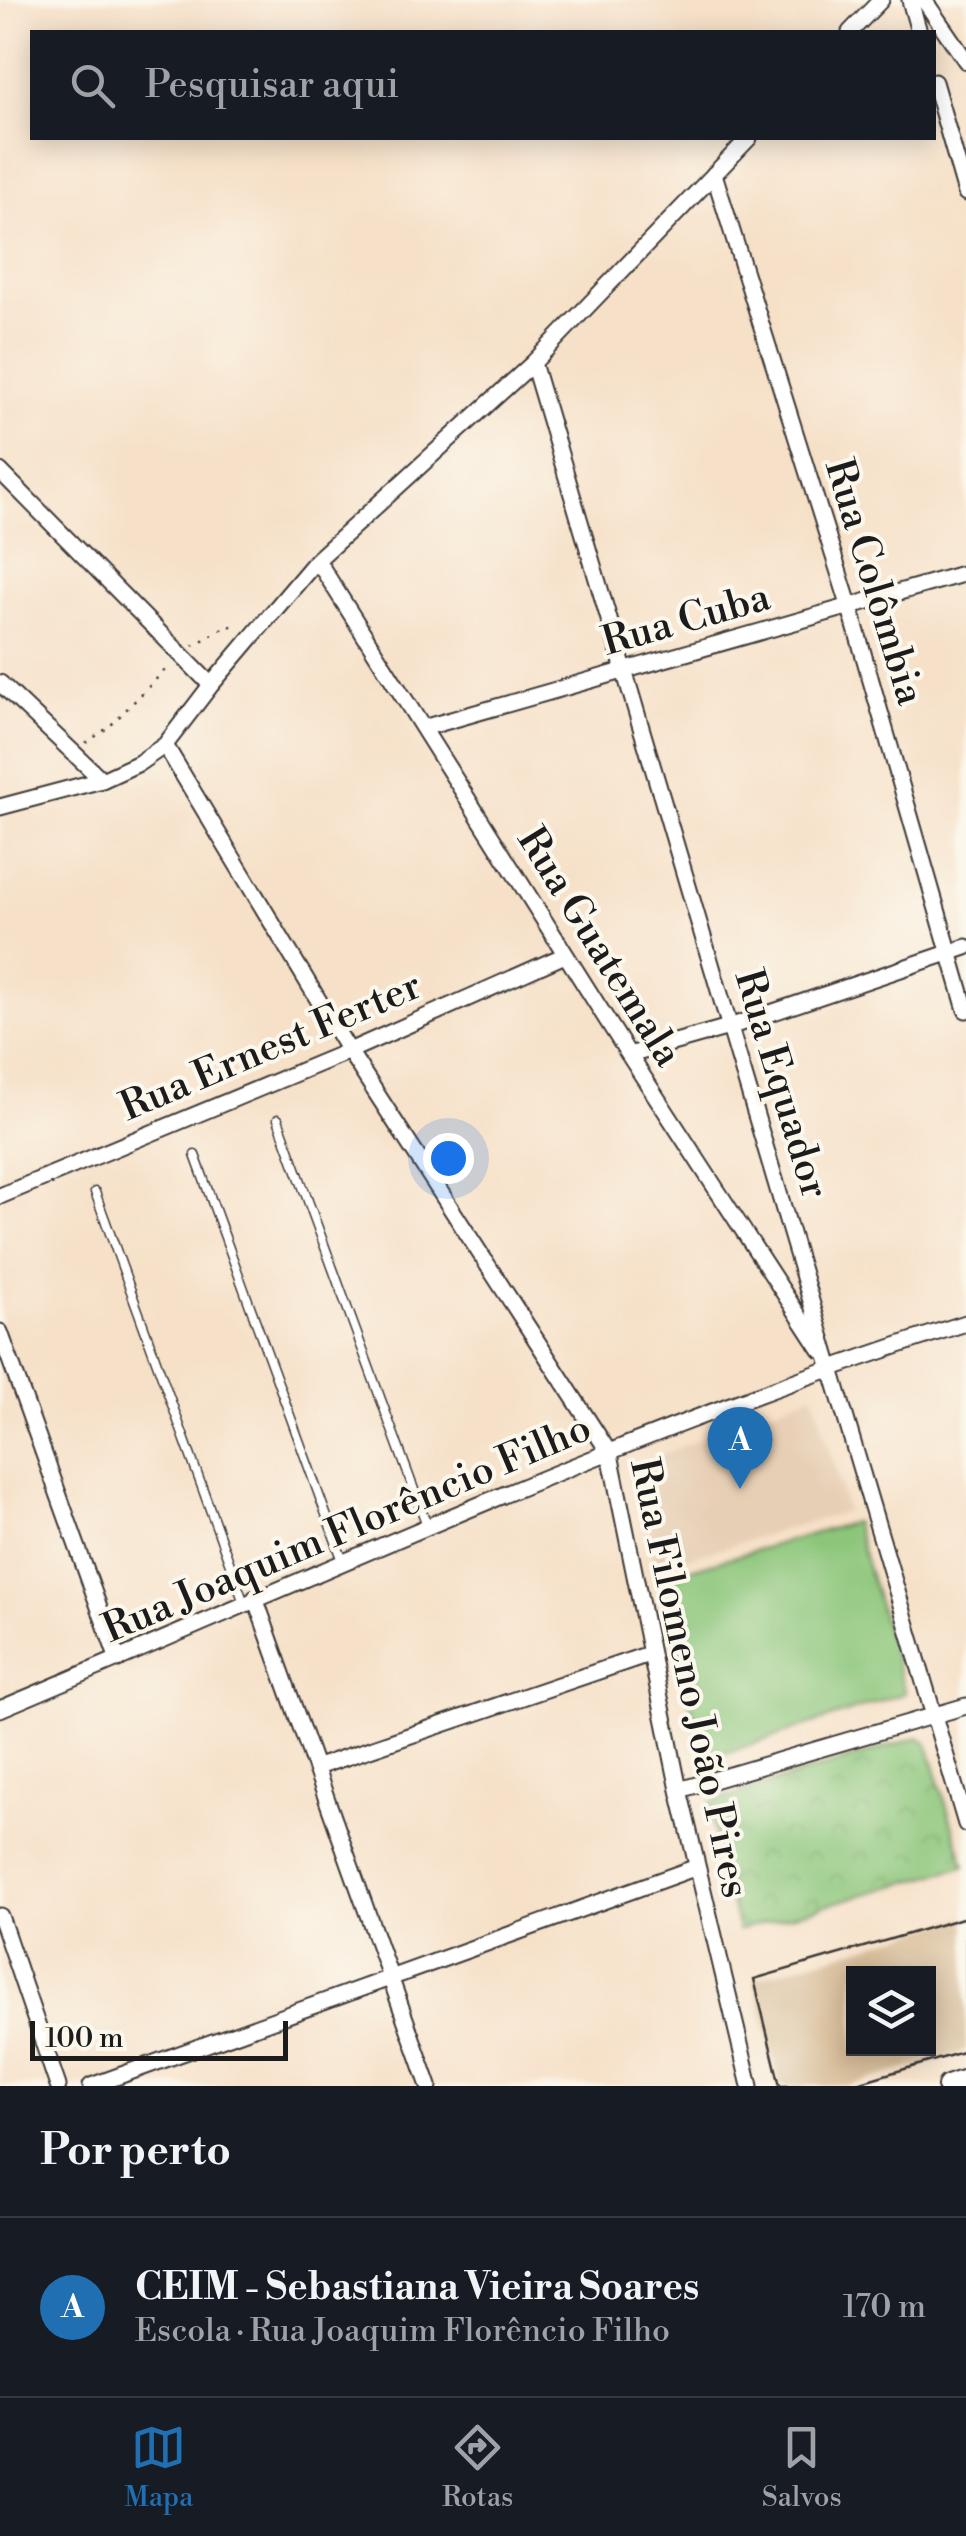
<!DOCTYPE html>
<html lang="pt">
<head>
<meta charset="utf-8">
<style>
	:root { --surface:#171b24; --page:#242831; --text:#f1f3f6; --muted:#9ea1a6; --line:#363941; --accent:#1f6fb2 }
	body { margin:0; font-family:"Libre Bodoni",serif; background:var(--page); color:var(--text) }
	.controls { position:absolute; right:30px; bottom:30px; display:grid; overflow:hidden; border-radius:0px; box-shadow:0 5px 25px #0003 }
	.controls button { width:90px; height:90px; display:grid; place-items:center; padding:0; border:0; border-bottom:2px solid var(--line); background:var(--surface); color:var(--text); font:50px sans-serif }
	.scale { position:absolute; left:30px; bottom:25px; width:258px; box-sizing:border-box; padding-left:10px; border:5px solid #1c1c1c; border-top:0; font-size:28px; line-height:35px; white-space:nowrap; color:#1c1c1c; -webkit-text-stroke:8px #fbf7ec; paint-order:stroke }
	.you { position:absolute; left:448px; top:1158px; width:35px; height:35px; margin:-25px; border:8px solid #fff; border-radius:50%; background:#1a73e8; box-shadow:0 0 0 15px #1a73e833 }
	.badge { display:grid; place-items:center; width:65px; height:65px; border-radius:50%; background:var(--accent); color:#fff; font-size:32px; font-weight:700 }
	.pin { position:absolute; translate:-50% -82px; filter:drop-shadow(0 2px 5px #0008) }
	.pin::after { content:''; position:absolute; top:52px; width:35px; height:30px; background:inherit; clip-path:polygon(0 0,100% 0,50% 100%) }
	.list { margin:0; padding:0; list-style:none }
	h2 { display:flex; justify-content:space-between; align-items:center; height:130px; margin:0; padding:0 40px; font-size:42px }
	h2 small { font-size:32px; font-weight:400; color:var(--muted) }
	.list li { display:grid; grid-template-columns:65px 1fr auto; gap:30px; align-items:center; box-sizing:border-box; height:180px; padding:0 40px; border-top:2px solid var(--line) }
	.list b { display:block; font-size:38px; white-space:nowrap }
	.list p { margin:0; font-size:32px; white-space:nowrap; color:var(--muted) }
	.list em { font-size:32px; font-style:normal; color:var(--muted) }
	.icon { flex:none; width:55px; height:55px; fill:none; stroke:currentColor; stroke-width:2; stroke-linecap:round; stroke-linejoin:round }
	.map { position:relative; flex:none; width:966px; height:2086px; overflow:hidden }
	.search { position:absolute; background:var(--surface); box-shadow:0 5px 25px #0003; left:30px; right:30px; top:30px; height:110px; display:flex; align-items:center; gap:25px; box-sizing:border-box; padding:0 35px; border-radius:0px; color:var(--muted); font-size:38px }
	.sheet { height:310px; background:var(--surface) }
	nav { display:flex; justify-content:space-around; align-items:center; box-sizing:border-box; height:140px; border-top:2px solid var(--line); background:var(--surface); font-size:28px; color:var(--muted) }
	nav a { display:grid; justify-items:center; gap:5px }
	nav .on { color:var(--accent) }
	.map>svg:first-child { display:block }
	.built { fill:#e7cfb5 }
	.green { fill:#8cc67a; stroke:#54714b; stroke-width:2.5 }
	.park { fill:url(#park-crowns); stroke:#54714b; stroke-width:2.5 }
	.building { fill:#d4b791; fill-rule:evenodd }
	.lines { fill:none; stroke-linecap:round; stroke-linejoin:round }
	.service-casing { stroke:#3d3936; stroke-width:11 }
	.minor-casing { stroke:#3d3936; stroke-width:19 }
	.tertiary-casing { stroke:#3d3936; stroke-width:24 }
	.path { stroke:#3d3936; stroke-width:2.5; stroke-dasharray:2.5 8; stroke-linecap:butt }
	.service { stroke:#fff; stroke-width:8 }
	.minor { stroke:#fff; stroke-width:15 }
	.tertiary { stroke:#fff; stroke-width:20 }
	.labels { text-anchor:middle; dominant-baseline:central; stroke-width:8; stroke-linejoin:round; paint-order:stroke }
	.street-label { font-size:40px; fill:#1c1c1c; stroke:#fbf7ec }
</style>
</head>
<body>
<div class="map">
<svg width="966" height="2086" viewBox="0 0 966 2086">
	<defs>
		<pattern id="park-crowns" width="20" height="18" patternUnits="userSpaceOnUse" patternTransform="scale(2.5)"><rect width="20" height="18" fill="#8cc67a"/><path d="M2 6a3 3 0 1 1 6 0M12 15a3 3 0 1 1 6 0" fill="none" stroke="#78aa69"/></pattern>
	</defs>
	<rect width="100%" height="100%" fill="#fbf7ec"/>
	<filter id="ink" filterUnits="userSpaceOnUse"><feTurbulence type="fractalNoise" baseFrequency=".01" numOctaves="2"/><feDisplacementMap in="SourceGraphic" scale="20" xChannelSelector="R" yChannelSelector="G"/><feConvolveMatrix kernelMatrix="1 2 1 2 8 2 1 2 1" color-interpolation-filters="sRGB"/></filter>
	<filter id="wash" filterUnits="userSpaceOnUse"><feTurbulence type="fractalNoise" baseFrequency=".0048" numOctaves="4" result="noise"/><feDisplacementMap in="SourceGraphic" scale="40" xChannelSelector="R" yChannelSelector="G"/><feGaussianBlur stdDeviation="2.25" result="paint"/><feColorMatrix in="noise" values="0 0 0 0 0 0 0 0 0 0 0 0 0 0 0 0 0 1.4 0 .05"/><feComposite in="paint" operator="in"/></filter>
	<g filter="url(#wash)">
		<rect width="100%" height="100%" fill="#f6e0c7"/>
		<path class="built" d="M813,1393l34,118 -191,56 -22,-101z"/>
		<path class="green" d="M854,1522l51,171 -200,67 -46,-182z"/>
		<path class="park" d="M919,1737l8,6 38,123 -227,64 -29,-121 2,-7z"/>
		<g id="blocks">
			<path class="building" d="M966,1917v134l-119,35h-67l-26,-107zM854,1974h74v74h-74z"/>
		</g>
	</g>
	<g filter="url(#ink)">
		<use href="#blocks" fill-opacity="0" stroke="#3d3936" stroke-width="2.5"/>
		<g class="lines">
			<defs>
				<path id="service" d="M278,1119l150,409
					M195,1155l148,406
					M95,1192l149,411"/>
				<path id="minor" d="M910,0l9,32
					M924,0l42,61
					M850,32l31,-32
					M934,82l32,111
					M714,174l136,434 116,402
					M533,363l433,1461
					M0,471l211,214
					M317,560l312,495 192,295
					M0,683l102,97
					M423,728l543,-155
					M165,745l184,306 261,403 69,336 71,296
					M0,807l102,-27 37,-17 26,-18 46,-60 106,-125 216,-197 216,-225
					M629,1055l100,-28 237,-80
					M0,1196l349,-145 216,-96
					M0,1332l118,328
					M255,1598l174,488
					M0,1709c319,-134 635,-281 966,-386
					M317,1767l332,-113
					M679,1790l287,-84
					M0,1916l58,170
					M91,2086l606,-219"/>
				<path id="tertiary" d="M948,2086l18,-6"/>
			</defs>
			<use href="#service" class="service-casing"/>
			<use href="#minor" class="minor-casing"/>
			<use href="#tertiary" class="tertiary-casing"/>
			<path class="path" d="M193,646l32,-19 15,-2
				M86,743l23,-16 59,-60"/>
			<use href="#service" class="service"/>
			<use href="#minor" class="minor"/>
			<use href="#tertiary" class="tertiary"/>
		</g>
	</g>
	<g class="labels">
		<g class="street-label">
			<text transform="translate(874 582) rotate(73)">Rua Colômbia</text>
			<text transform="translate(686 620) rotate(-16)">Rua Cuba</text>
			<text transform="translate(599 947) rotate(58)">Rua Guatemala</text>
			<text transform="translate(271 1047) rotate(-23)">Rua Ernest Ferter</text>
			<text transform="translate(781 1084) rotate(73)">Rua Equador</text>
			<text transform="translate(347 1529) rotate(-23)">Rua Joaquim Florêncio Filho</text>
			<text transform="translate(689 1678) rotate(78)">Rua Filomeno João Pires</text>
		</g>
	</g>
</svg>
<div class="controls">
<button><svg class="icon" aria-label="layers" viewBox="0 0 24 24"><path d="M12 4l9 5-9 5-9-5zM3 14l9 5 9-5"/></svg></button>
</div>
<div class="scale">100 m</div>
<div class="you"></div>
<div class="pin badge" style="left:740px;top:1489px">A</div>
<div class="search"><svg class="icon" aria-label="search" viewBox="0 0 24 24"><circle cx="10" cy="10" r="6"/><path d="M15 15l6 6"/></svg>Pesquisar aqui</div>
</div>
<section class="sheet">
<h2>Por perto<small></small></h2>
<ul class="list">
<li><span class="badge">A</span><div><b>CEIM - Sebastiana Vieira Soares</b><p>Escola · Rua Joaquim Florêncio Filho</p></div><em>170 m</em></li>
</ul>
</section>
<nav>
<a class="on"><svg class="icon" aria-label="map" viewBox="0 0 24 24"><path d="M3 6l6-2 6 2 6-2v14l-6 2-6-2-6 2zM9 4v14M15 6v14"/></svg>Mapa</a>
<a><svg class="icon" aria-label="directions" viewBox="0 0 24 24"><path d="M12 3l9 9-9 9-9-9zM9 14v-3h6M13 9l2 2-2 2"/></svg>Rotas</a>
<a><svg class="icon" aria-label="saved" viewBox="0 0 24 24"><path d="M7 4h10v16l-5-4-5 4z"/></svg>Salvos</a>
</nav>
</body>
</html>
